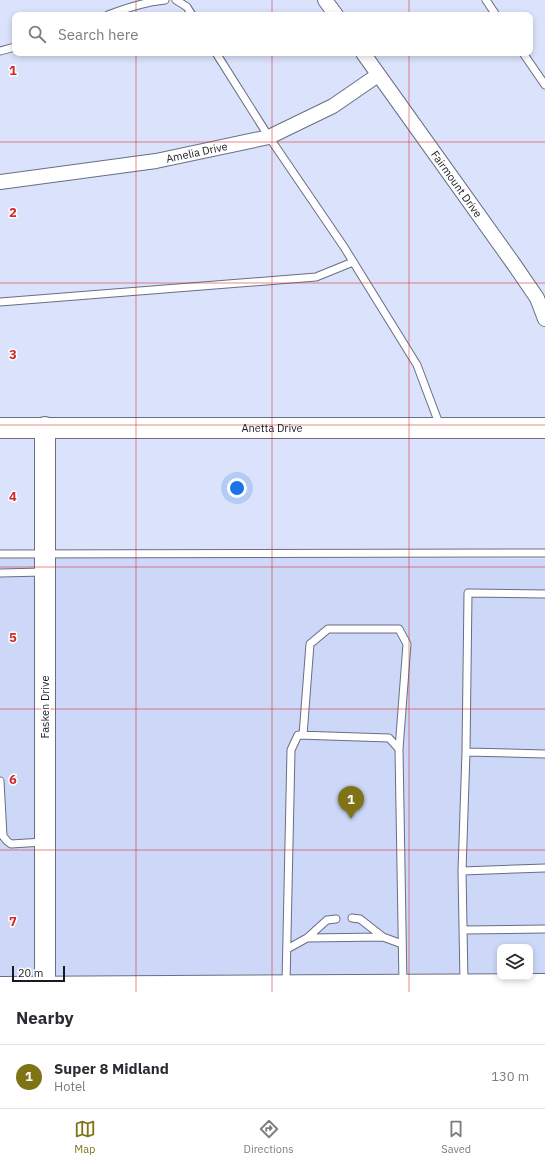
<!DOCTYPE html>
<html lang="en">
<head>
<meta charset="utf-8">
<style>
	:root { --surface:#fff; --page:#f7f7f7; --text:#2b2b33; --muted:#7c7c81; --line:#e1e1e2; --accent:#7e7416 }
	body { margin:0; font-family:"IBM Plex Sans",sans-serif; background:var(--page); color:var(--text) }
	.controls { position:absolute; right:12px; bottom:12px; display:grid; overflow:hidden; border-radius:8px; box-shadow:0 2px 6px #0003 }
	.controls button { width:36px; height:36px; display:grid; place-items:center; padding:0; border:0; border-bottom:1px solid var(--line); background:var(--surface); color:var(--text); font:20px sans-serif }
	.scale { position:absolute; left:12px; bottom:10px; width:53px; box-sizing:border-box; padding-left:4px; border:2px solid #181a23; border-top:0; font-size:11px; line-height:14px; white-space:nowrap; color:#181a23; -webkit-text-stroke:3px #fff; paint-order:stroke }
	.you { position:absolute; left:237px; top:488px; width:14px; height:14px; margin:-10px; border:3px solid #fff; border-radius:50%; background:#1a73e8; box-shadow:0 0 0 6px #1a73e833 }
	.badge { display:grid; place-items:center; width:26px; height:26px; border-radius:50%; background:var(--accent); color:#fff; font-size:13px; font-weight:700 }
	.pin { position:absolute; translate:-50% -33px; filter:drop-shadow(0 1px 2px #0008) }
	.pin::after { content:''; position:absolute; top:21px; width:14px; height:12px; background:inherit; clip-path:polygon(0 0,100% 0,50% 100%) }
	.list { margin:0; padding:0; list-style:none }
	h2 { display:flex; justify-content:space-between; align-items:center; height:52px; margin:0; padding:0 16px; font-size:17px }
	h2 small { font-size:13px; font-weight:400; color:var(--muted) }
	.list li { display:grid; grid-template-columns:26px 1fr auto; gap:12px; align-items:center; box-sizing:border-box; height:64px; padding:0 16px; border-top:1px solid var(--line) }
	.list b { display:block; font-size:15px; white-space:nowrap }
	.list p { margin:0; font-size:13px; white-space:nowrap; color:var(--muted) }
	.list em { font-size:13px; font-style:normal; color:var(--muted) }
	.icon { flex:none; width:22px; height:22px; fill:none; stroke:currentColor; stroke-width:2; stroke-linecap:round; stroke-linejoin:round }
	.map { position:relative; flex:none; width:545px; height:992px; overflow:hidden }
	.search { position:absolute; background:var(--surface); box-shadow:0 2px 6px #0003; left:12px; right:12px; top:12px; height:44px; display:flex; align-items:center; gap:10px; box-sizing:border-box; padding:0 14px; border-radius:8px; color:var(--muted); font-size:15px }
	.sheet { height:116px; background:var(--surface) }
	nav { display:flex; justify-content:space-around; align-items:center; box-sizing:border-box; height:56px; border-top:1px solid var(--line); background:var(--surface); font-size:11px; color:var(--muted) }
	nav a { display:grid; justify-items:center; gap:2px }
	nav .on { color:var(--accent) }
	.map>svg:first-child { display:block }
	.built { fill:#cdd7f7; fill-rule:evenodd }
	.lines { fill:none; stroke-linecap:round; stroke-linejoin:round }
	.lane-casing { stroke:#686e84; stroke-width:9 }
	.street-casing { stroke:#686e84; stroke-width:16 }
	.secondary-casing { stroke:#686e84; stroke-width:22 }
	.lane { stroke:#fff; stroke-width:7 }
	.street { stroke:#fff; stroke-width:14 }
	.secondary { stroke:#fff; stroke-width:20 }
	.grid { fill:none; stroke:#d62828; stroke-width:1; stroke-opacity:0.55 }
	.labels { text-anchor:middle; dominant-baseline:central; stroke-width:3; stroke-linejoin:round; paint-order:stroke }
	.street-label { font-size:11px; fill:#181a23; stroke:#fff }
	.grid-label { font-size:13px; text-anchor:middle; font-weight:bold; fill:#d62828; stroke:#fff; stroke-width:3; stroke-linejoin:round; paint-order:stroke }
</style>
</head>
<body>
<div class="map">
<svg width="545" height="992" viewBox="0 0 545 992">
	<rect width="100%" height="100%" fill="#dbe2fb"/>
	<path class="built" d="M0,557l545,2v433h-545zM500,947h30v30h-30z"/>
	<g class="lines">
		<defs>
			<path id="lane" d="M176,0l11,7 5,8
				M486,0l10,15
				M108,15c18,-7 37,-13 57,-15
				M0,51l15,-4
				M216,53l53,84 75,110 73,118 23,61
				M523,53l22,32
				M0,302l316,-25 37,-15
				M0,554l545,-1
				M0,573l44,-1
				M303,735l7,-91 18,-15h71l8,15 -8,105
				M466,752l79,2
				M0,781l3,55 4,5 4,3 32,-2
				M462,871l4,-119 2,-159 77,1
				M352,918l8,1 23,18 19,7
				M463,930l82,-1
				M307,938l76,-1
				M287,949l20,-11 20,-18 9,-1
				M464,982l-2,-111 83,-3
				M286,983l5,-233 7,-15 91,3 10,11 4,236"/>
			<g id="street">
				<path d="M325,0l11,15"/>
				<path id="s1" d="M363,53l150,210 24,35 8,21"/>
				<path id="s2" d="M0,182l156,-21 113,-24 64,-31 45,-31"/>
			</g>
			<g id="secondary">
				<path id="s3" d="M0,428h545"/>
				<path d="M0,987l545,-3"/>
				<path d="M45,987v-560"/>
			</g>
		</defs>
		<use href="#lane" class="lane-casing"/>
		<use href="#street" class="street-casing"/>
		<use href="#secondary" class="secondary-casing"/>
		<use href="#lane" class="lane"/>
		<use href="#street" class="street"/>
		<use href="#secondary" class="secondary"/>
	</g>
	<path class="grid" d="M136,0v15M272,0v15M409,0v15M136,53v939M272,53v939M409,53v939M0,142h545M0,283h545M0,425h545M0,567h545M0,709h545M0,850h545"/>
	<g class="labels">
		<g class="street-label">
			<text stroke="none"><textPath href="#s2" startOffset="199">Amelia Drive</textPath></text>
			<text stroke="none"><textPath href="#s1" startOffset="161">Fairmount Drive</textPath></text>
			<text stroke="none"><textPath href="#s3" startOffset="272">Anetta Drive</textPath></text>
			<text transform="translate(45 707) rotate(-90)">Fasken Drive</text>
		</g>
	</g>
	<g class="grid-label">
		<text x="13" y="75">1</text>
		<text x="13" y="217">2</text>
		<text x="13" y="359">3</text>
		<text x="13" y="501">4</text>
		<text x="13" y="642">5</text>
		<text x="13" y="784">6</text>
		<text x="13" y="926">7</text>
	</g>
</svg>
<div class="controls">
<button><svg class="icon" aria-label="layers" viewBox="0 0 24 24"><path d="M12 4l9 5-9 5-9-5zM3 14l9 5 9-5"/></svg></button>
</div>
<div class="scale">20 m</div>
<div class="you"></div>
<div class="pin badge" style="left:351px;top:819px">1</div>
<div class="search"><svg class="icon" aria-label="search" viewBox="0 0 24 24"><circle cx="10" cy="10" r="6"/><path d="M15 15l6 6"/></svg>Search here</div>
</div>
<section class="sheet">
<h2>Nearby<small></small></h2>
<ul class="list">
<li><span class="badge">1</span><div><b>Super 8 Midland</b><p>Hotel</p></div><em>130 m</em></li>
</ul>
</section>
<nav>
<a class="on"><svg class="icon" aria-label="map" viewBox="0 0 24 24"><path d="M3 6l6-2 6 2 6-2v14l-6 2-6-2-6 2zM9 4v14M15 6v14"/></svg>Map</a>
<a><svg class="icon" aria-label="directions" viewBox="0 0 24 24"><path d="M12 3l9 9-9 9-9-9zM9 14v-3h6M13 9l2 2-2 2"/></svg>Directions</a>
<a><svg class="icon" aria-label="saved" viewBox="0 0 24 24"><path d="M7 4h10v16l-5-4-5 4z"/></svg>Saved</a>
</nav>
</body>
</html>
